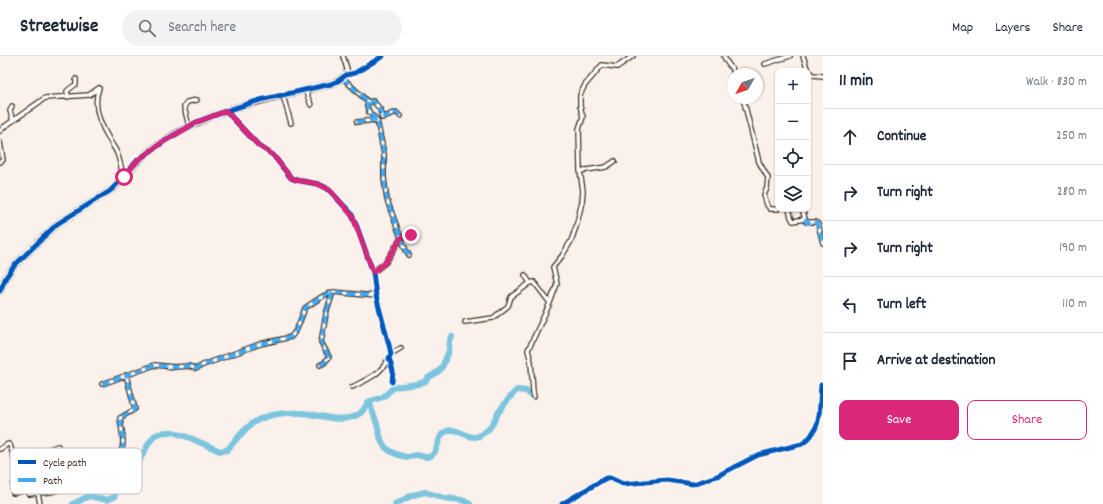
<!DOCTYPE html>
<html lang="en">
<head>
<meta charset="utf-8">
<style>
	:root { --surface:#fff; --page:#f2f2f3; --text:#1f2937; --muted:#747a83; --line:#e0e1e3; --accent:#db2777 }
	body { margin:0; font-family:Dekko,sans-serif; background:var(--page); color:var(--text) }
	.controls { position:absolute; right:12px; top:12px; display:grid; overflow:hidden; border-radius:8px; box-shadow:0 1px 3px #0004 }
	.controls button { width:36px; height:36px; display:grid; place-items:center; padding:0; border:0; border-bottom:1px solid var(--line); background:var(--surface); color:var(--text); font:20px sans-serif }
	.compass { position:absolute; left:727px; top:12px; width:36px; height:36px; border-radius:50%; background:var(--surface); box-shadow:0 1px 3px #0004; rotate:230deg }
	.stop { position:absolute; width:12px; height:12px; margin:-9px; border:3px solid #db2777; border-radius:50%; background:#fff }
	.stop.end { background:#db2777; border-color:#fff; box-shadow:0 1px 4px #0008 }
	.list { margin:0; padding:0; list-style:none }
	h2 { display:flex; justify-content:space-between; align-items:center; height:52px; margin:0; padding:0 16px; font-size:17px }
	h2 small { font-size:13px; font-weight:400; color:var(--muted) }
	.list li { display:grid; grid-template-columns:26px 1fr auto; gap:12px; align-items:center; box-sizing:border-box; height:56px; padding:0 16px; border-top:1px solid var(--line) }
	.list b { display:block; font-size:15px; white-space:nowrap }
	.list em { font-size:13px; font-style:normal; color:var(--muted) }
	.actions { display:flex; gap:8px; padding:12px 16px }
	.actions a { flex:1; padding:9px 0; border:1px solid var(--accent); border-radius:8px; text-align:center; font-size:14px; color:var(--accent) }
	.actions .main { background:var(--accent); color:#fff }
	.icon { flex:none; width:22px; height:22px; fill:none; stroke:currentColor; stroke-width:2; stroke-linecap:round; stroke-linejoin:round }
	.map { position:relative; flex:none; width:823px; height:448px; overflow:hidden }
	header { display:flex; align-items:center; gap:24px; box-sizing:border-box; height:56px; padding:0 20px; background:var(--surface); border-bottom:1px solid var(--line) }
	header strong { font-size:19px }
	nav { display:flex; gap:22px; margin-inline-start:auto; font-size:14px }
	.search { width:280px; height:36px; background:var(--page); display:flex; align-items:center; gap:10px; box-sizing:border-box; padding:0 14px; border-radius:22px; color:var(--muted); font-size:15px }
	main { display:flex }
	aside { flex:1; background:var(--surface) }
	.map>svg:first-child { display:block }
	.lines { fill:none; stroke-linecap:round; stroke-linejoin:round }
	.river { stroke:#7dc4de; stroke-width:6 }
	.street-casing { stroke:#3b2a1e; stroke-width:6 }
	.secondary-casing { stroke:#3b2a1e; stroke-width:8 }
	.street { stroke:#fff; stroke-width:3.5 }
	.secondary { stroke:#fff; stroke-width:5 }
	.quiet { stroke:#3fa9f5; stroke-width:4; stroke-dasharray:8 4; stroke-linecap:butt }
	.cycleway-casing { stroke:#fff; stroke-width:8 }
	.cycleway { stroke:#0057b8; stroke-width:5 }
	.route { stroke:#db2777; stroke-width:5 }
	.key { fill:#fff; stroke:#c4bfbc; stroke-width:1 }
	.key-label { font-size:11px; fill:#3b2a1e }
</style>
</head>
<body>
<header>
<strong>Streetwise</strong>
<div class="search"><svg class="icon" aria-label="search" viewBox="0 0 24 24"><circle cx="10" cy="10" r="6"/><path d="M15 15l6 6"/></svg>Search here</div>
<nav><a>Map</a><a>Layers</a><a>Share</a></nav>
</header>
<main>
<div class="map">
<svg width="823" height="448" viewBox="0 0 823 448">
	<rect width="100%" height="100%" fill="#faf1ea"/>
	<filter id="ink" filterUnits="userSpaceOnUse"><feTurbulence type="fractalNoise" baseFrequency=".025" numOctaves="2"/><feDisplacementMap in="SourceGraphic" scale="8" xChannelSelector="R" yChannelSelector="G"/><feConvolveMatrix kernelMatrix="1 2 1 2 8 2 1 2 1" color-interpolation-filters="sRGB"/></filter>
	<g filter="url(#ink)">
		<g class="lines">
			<path class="river" d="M370,345c0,8 4,13 6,20 3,7 3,14 6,21 4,9 16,14 25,15 3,0 6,-2 9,-2 5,0 10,4 15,1 9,-6 5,-21 16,-25 11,-5 21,10 32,5 2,-1 5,-3 7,-5 7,-4 8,-12 12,-18 6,-8 12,-17 19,-23l9,1 7,6
				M73,448l16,-8 18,4 7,-3 4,-8 19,-24 12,-22 6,-8 10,-3h8l17,6 30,13 7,-1c8,-9 16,-20 26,-27 13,-9 33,-11 48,-10 18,1 41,12 58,1 5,-3 6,-7 9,-12l15,-5 11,-10 24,-3 8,-3 2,-3 11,-7 4,-6 6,-14 1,-10 2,-4
				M395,448l18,-9 12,-3 19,6 18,2 8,4"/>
			<defs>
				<path id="street" d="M343,0l4,13 -1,6 9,-2 28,-17
					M724,0c2,8 8,11 11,18
					M803,0l5,15
					M765,8l25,-8
					M808,15l5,4 10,1
					M343,22l25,24 5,-1 7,8 2,9 14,-6 4,4
					M305,34l6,15
					M283,40l8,27
					M68,41l-1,-6 9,-7v-5
					M743,42l16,64 9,16 -1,10 -3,7 3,10 3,4h8
					M368,46l-1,4 2,6 8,8 7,34v24l3,22 14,38 -15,24 -13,10
					M12,50l-2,5 3,10
					M226,55l33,35 14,9 18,23 5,2 22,4 9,4 24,25 5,11 17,48 3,24 13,49 2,9 -2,4 4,13 -1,11
					M357,66l20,-2
					M189,70l-5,-19 3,-5 10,-2
					M0,75l4,-4 41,-29 44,-3 10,-7c-7,17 1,36 10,51 2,5 6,9 8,14 3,8 4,16 7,24
					M0,86l3,18 -3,2
					M580,115l26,-4 9,-6
					M789,153l2,8 2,4 12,-2
					M802,153l4,13h10l2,2 5,19
					M409,199l-3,-5 -5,-12 10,-3
					M525,219l5,8
					M550,247l7,-19 -4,-17 9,-11 9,-15 5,-14 6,-25 1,-11 -3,-20 -1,-42 4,-12 -3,-11v-11l5,-10 17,-20 15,2 16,-11
					M465,266l28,-4 15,-12 3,-9 19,-14 4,-1 16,21 -22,47 3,12 2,30 1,5
					M391,298l10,-6
					M320,309l4,-2 5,-6 -8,-15 5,-28 7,-22 43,4
					M102,328l53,-19 19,2 15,-1 7,3 7,-4 57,-21 31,-7 6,-8 8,-21 18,-12 10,-4
					M352,331c16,-8 28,-12 37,-29
					M0,393l8,-5 2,1 5,16 14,33c7,-1 14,-1 21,-2 21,-5 67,-20 72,-43 3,-9 -1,-21 -2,-31l15,-9 -9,-34
					M15,405l43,-15
					M13,429l11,-3
					M13,437l14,-3
					M38,437l2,11
					M562,448l44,-26h4l13,6 44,-4 26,4 24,-8 41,-21 44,-11c21,-14 17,-36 19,-59"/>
				<path id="secondary" d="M0,235l6,-14 9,-12 42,-41 53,-33c11,-9 18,-20 27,-29 7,-7 16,-13 24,-19 50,-35 112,-45 170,-59l7,-3 8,-6"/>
			</defs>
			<use href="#street" class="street-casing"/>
			<use href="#secondary" class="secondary-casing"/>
			<use href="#street" class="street"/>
			<use href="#secondary" class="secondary"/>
			<path class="quiet" d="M343,22l25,24 5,-1 7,8 2,9 14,-6 4,4
				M368,46l-1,4 2,6 8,8 7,34v24l3,22 14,38 -15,24 -13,10
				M357,66l21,-3
				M805,163l2,4h10l6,20
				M409,199l-3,-5 -5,-12 10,-3
				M320,309l4,-2 5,-6 -8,-15 5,-28 7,-22 43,4
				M102,328l53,-19 19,2 15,-1 7,3 7,-4 57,-21 31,-7 6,-8 8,-21 18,-12 10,-4
				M38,437c23,-3 79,-20 84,-44 3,-9 -1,-21 -2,-31l15,-9 -9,-34"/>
			<defs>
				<path id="cycleway" d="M226,55l33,35 14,9 18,23 5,2 22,4 9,4 24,25 5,11 17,48 3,24 13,49 2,9 -2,4 4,13 -1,11
					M0,235l6,-14 9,-12 42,-41 53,-33 7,-7 21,-24 28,-20 31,-18 29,-11 34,-11 71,-16 7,-3 8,-6 9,-2 28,-17
					M562,448l44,-26h4l13,6 44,-4 26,4 24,-8 41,-21 44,-11c21,-14 17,-36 19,-59"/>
			</defs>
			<use href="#cycleway" class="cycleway-casing"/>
			<use href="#cycleway" class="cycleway"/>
		</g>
	</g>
	<g class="lines" filter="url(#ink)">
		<path class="route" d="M124,121l14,-17 28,-20 31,-18 29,-11 33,35 14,9 18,23 5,2 22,4 12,6 23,27 20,55 13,-10 15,-24 10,-3"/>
	</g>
	<rect x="10" y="392" width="132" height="46" rx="6" class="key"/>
	<rect x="18" y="404" width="18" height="4" fill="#0057b8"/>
	<rect x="18" y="422" width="18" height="4" fill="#3fa9f5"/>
	<g class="key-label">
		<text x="43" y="410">Cycle path</text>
		<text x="43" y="428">Path</text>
	</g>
</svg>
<div class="controls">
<button>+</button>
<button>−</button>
<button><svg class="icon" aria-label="locate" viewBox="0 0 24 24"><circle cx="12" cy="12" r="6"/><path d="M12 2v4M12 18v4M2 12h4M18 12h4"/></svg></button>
<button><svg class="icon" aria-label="layers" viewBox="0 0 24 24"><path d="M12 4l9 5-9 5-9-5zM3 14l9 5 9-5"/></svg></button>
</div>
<svg class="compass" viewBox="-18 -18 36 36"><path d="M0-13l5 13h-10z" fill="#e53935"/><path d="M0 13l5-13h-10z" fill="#747a83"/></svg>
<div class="stop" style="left:124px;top:121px"></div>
<div class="stop end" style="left:411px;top:179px"></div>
</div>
<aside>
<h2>11 min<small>Walk · 830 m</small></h2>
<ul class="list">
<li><svg class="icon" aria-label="ahead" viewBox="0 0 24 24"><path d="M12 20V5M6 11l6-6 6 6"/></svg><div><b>Continue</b></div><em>250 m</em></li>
<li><svg class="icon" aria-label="right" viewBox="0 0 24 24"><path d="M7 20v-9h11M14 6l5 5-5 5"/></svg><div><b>Turn right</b></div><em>280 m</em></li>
<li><svg class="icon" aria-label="right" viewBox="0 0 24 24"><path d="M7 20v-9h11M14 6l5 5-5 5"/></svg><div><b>Turn right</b></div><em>190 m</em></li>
<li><svg class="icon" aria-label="left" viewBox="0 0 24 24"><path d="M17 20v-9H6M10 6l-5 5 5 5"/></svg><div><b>Turn left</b></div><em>110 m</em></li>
<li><svg class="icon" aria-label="arrive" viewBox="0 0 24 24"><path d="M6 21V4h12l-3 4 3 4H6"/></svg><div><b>Arrive at destination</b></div></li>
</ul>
<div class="actions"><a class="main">Save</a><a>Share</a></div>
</aside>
</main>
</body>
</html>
